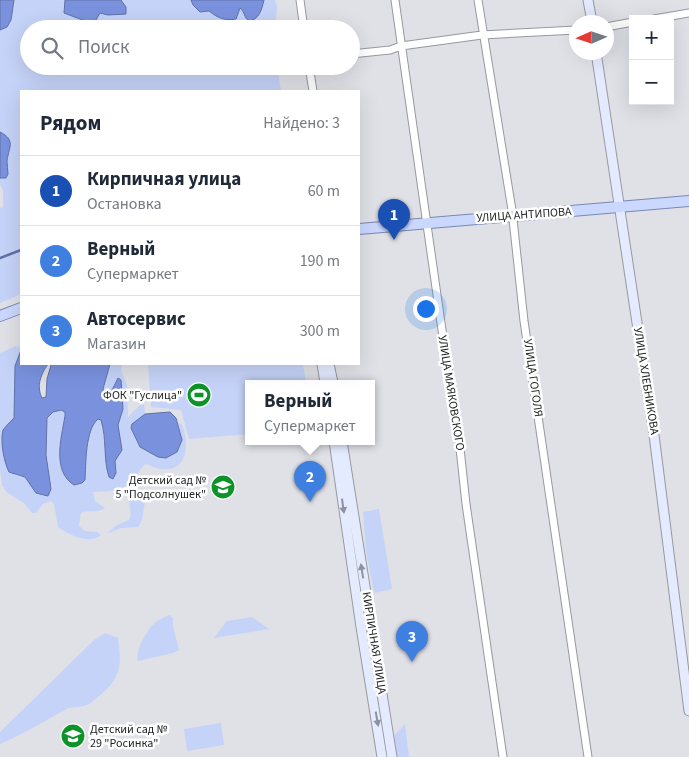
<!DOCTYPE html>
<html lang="ru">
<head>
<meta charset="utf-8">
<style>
	:root { --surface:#fff; --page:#f2f2f3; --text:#1f2937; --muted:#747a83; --line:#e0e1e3; --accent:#0c9428 }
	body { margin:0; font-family:"Source Sans 3",sans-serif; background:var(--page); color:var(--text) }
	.controls { position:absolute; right:15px; top:15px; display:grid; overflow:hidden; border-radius:0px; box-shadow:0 5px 20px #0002 }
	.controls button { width:45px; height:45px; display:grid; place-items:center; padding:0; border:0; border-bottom:1px solid var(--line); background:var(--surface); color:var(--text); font:25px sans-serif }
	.compass { position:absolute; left:569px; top:15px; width:45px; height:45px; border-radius:50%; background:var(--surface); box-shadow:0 5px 20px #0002; rotate:267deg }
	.you { position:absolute; left:425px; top:308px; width:18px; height:18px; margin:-12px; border:4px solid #fff; border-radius:50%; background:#1a73e8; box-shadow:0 0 0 8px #1a73e833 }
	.badge { display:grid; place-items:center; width:32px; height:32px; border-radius:50%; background:var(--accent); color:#fff; font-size:16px; font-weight:700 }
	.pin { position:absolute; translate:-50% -41px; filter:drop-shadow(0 1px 2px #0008) }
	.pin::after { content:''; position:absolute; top:26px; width:18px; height:15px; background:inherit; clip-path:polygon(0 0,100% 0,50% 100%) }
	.popup { position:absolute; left:245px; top:380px; width:130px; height:65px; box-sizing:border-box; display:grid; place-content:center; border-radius:0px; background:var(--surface); filter:drop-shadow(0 1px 4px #0005); font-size:16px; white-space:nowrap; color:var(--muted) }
	.popup b { font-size:19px; color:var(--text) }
	.popup::after { content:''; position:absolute; left:50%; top:100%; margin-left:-10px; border:10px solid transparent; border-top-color:var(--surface) }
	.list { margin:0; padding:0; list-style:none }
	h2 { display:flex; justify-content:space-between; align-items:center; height:65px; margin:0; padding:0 20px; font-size:21px }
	h2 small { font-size:16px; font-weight:400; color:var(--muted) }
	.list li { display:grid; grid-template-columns:32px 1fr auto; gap:15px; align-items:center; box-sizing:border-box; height:70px; padding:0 20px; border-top:1px solid var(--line) }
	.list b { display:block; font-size:19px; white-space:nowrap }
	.list p { margin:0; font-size:16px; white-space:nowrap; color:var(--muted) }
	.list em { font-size:16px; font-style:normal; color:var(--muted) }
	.icon { flex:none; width:28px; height:28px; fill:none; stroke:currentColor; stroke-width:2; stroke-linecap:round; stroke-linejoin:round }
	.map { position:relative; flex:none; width:689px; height:757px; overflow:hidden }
	.search { position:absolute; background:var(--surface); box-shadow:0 5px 20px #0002; left:20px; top:20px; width:340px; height:55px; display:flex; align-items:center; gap:12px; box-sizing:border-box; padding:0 18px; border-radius:28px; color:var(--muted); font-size:19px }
	.panel { position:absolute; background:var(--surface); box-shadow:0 5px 20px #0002; left:20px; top:90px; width:340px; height:275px; border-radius:0px }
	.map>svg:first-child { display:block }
	.green { fill:#c5d3f8 }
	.water { fill:#7a92de; stroke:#6071a7 }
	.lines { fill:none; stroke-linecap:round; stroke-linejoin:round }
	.stream { stroke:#6071a7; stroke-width:2.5 }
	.street-casing { stroke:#97999f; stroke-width:9 }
	.secondary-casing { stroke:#97999f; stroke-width:11 }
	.primary-casing { stroke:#7988b3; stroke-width:12 }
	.street { stroke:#fff; stroke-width:7 }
	.secondary { stroke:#e5ebff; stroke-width:9 }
	.primary { stroke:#cad7fe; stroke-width:10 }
	.oneway { fill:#8e929e }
	.labels { text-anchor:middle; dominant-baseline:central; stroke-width:5; stroke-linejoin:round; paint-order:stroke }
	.street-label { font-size:12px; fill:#242527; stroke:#fff }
	.poi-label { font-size:12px; fill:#242527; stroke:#fff; text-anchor:end }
</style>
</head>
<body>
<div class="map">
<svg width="689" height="757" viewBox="0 0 689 757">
	<rect width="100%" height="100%" fill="#dfe1e7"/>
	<path class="green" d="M14,0h50l36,13 26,-6 -5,-7h70l2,5 16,6 10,7 21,-10 3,3 3,8 18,-17v-2h11l2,7 -2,22h-246v37h248l4,25h-260v203l-21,9v-95l3,-1v-17l-3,-6v-6h6l2,-4 -1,-13 3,-9 -3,-16 -7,-4v-102c13,-5 12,-18 14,-30z
		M16,346l4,1v5l-5,14 -1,52 -11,12 14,46 8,1 11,16 15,-4c-2,-15 -10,-60 -3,-72 3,-5 8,-6 14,-7l3,2v4l-5,29 25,35c1,-16 0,-50 13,-61l4,1 7,57 5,2 2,-6 -1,-12 7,-11 -4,-25 5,-16 -2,-29 -4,-2 -6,14 -6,6 -2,-8 7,-26h13l-2,6 6,15 1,32 12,-12h4l1,9 -10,7 45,7 -2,-5 4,1c7,19 7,49 -22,45 -5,-1 -11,-4 -15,-5 -20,25 -19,27 -52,28l2,9 10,7c-9,6 -15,1 -24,5l-2,13 6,5 12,1 4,3c-12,10 -32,0 -43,-8l-4,-23 -3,-3 -8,3 -7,9h-4l-8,-10 -18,-11 -4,-7 -2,-15v-117z
		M148,364h155l3,19h-57v51l-60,5 -8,-29 -30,-3z
		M139,492l7,3 -4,25 -4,7 -17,1 -15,6 11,-9 12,-5c4,-8 -2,-17 2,-25z
		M379,509l13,80 -18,4 -8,-42 -3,-39z
		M170,615l3,3c-1,12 4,20 6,32l-6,3 -35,8c-3,-9 6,-25 12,-33 4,-6 13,-11 20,-13z
		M252,617l17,12 -55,9 13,-17z
		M105,633l13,5c4,27 3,40 -19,58 -5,4 -9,9 -16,10 -6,2 -12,0 -18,4 -23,12 -41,24 -65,34v-12l94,-92z
		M221,723l3,22 -37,6 -3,-22z
		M405,724l4,33h-12l-3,-21z"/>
	<path class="water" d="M0,0h14l-3,20 -4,7 -7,3z
		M65,0h56l5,7v7l-18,1 -8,-2 -4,7 -8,2 -24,-9z
		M191,0h73c-2,9 -5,20 -15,21 -5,-3 -4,-9 -9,-13l-4,11c-12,2 -18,-1 -27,-8l-9,1 -7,-7z
		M0,132c16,8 9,15 7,29 0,4 1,9 1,13l-2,4h-6z
		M21,350v14h27c-7,10 -12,22 -6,34l4,-1 1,-18 4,-14 -1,-1h60l-7,25 2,9 6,-6 7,-14 3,2 2,29 -5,16 4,25 -7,11 1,12 -3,6 -4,-2c-6,-18 -2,-38 -8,-57l-3,-1c-13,11 -12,45 -13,61l-3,3 -8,2c-22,-14 -13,-46 -9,-69v-4l-4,-2 -8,2 -6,6 -1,37 5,34 -3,7 -12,-3 -11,-16 -16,-5c-5,-10 -9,-30 -6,-42 3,-4 7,-8 11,-12l1,-52z
		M170,412l6,6 6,22 -5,12 -11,6 -8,-1 -18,-10 -9,-19 1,-4 13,-10z"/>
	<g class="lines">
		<path class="stream" d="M0,258l21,-8"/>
		<defs>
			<path id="street" d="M300,0l4,29
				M395,0l47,330 17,109 7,65 37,253
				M478,0l34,210 12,111 64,436
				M654,19l35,-6
				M606,27l27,-5
				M351,54l39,-4 11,-4 81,-11 94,-5
				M309,66l4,25"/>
			<path id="secondary" d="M588,0l4,22
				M596,52l58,383 35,276
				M322,364l3,19
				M329,364l4,19
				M334,441l27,186 21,130
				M342,441l50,316"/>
			<path id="primary" d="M359,229l330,-28
				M0,316l21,-8"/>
		</defs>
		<use href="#street" class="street-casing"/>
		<use href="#secondary" class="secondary-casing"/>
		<use href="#primary" class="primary-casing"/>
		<use href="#street" class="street"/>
		<use href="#secondary" class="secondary"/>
		<use href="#primary" class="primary"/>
	</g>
	<defs><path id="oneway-solid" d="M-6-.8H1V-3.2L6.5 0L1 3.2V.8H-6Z" transform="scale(1.25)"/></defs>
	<g class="oneway">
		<use href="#oneway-solid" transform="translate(343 506) rotate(82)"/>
		<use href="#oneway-solid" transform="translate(362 571) rotate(-99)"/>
		<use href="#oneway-solid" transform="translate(377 719) rotate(80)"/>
	</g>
	<defs>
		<symbol id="stadium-disc" viewBox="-11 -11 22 22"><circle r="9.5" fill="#0c9428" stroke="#fff"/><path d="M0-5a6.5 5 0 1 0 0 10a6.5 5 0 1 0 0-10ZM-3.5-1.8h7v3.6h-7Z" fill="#fff"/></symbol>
		<symbol id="school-disc" viewBox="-11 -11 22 22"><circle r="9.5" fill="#0c9428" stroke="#fff"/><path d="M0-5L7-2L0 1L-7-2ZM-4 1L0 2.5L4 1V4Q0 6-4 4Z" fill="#fff"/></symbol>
	</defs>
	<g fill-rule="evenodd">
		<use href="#stadium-disc" x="185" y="381" width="28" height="28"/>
		<use href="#school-disc" x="209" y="473" width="28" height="28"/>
		<use href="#school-disc" x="59" y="722" width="28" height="28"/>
	</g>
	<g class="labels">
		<g class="street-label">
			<text transform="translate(524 215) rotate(-4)">УЛИЦА АНТИПОВА</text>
			<text transform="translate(533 378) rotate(82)">УЛИЦА ГОГОЛЯ</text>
			<text transform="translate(646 381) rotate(81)">УЛИЦА ХЛЕБНИКОВА</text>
			<text transform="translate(451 393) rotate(81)">УЛИЦА МАЯКОВСКОГО</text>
			<text transform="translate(374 643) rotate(81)">КИРПИЧНАЯ УЛИЦА</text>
		</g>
		<g class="poi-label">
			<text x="182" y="395">ФОК "Гуслица"</text>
			<text x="206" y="480">Детский сад №<tspan x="206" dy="14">5 "Подсолнушек"</tspan></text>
			<text x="90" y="729" text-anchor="start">Детский сад №<tspan x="90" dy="14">29 "Росинка"</tspan></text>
		</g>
	</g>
</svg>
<div class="controls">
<button>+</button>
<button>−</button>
</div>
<svg class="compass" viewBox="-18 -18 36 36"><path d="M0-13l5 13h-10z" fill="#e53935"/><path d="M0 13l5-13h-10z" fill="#747a83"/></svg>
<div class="you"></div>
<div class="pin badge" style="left:394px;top:240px;background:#1a4fb4">1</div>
<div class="pin badge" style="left:310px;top:502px;background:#3f7fe0">2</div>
<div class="popup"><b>Верный</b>Супермаркет</div>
<div class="pin badge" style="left:412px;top:662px;background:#3f7fe0">3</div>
<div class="search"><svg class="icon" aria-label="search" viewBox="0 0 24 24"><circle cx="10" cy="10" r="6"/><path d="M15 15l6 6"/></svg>Поиск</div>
<section class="panel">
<h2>Рядом<small>Найдено: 3</small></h2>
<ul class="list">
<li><span class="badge" style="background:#1a4fb4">1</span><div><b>Кирпичная улица</b><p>Остановка</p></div><em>60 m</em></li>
<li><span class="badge" style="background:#3f7fe0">2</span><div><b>Верный</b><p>Супермаркет</p></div><em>190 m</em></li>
<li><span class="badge" style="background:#3f7fe0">3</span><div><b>Автосервис</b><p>Магазин</p></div><em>300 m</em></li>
</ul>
</section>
</div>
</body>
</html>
